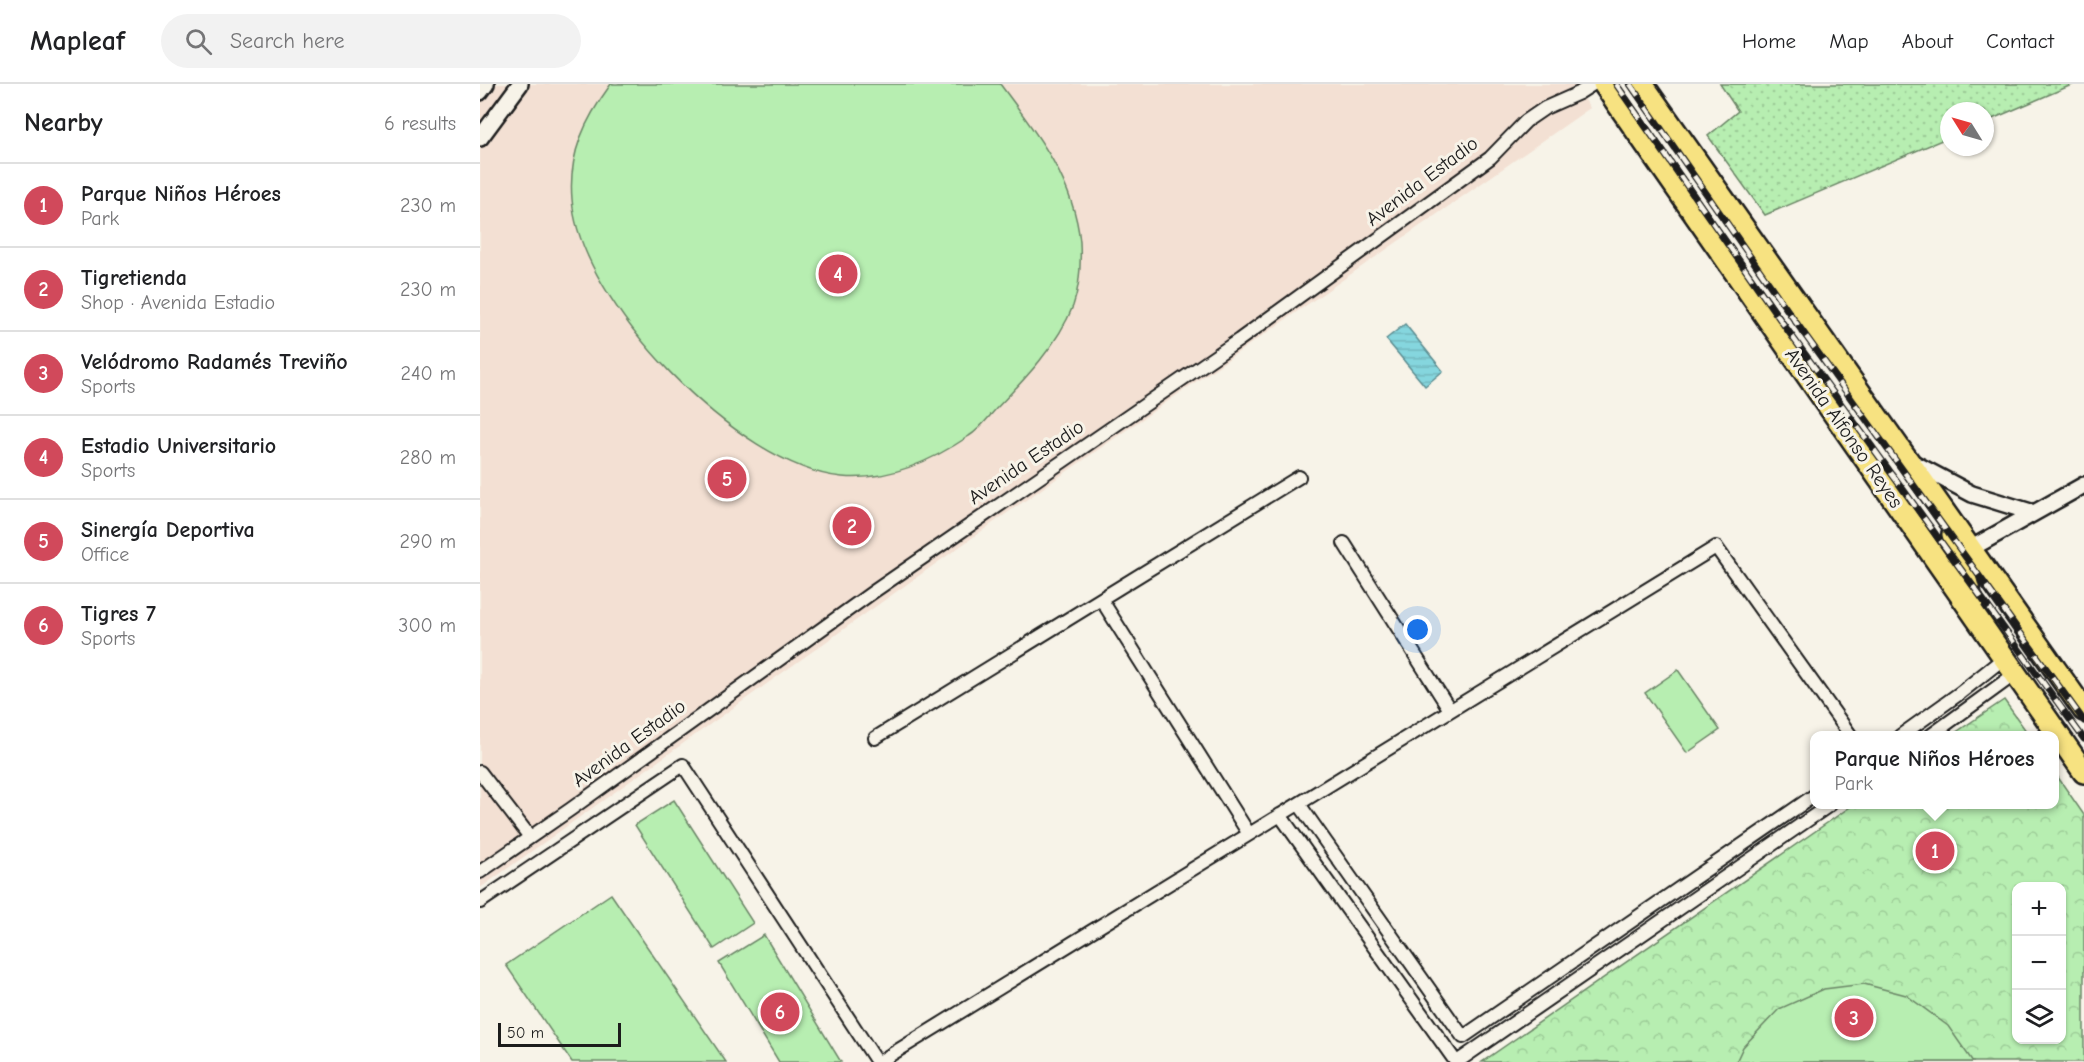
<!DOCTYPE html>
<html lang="en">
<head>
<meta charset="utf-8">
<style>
	:root { --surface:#fff; --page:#f2f2f2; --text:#202124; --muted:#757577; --line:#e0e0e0; --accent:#d1495b }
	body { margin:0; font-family:"Comic Neue",sans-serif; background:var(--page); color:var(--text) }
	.controls { position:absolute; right:18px; bottom:18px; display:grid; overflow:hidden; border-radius:12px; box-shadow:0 2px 4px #0004 }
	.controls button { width:54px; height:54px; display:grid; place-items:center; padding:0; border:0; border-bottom:2px solid var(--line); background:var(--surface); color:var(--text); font:30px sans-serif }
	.compass { position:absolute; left:1460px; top:18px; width:54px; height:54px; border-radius:50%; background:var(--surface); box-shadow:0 2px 4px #0004; rotate:307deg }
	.scale { position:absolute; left:18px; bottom:15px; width:123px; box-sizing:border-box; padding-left:6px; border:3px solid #1c1c1c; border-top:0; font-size:16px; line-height:21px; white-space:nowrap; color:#1c1c1c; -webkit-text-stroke:4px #f7f3e8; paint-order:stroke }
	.you { position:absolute; left:938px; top:546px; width:21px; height:21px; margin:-15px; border:4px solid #fff; border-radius:50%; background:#1a73e8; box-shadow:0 0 0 9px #1a73e833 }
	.badge { display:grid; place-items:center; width:39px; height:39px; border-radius:50%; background:var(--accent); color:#fff; font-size:20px; font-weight:700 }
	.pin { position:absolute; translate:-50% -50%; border:3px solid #fff; box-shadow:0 2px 6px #0006 }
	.popup { position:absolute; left:1330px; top:647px; width:249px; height:78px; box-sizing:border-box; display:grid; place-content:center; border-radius:12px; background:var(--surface); filter:drop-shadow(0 2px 4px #0005); font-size:20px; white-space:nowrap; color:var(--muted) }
	.popup b { font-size:22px; color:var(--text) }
	.popup::after { content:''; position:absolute; left:50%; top:100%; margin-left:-12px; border:12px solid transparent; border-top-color:var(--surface) }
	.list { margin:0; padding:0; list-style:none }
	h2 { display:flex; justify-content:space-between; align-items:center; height:78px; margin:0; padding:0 24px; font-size:26px }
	h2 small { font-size:20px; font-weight:400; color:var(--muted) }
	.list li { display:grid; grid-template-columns:39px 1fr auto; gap:18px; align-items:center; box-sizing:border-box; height:84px; padding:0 24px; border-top:2px solid var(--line) }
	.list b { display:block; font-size:22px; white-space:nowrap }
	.list p { margin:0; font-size:20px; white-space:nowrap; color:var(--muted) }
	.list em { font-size:20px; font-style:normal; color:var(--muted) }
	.icon { flex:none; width:33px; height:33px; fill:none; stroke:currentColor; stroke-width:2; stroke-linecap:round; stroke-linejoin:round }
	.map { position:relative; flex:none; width:1604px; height:978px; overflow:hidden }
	header { display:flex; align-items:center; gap:36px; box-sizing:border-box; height:84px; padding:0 30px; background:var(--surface); border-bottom:2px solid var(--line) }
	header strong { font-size:28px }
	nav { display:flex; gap:33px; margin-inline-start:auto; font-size:21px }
	.search { width:420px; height:54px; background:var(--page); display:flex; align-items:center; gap:15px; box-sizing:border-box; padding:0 21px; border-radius:33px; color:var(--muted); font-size:22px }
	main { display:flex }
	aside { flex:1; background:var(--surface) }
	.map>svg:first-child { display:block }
	.built { fill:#f3e0d3 }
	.grass { fill:url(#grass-dots); stroke:#6a8566; stroke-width:1.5 }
	.park { fill:url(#park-crowns); stroke:#6a8566; stroke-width:1.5; fill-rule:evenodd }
	.garden { fill:#b7eeb1; stroke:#6a8566; stroke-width:1.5 }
	.water { fill:url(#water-rules); stroke:#5b8c90; stroke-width:1.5 }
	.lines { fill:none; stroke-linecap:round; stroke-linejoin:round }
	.minor-casing { stroke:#1c1c1c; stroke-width:16 }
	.tertiary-casing { stroke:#1c1c1c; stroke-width:20 }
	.trunk-casing { stroke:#1c1c1c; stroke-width:26 }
	.minor { stroke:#f7f3e8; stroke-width:12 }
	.tertiary { stroke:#f7f3e8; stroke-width:15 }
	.trunk { stroke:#f7e281; stroke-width:21 }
	.rail-casing { stroke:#1c1c1c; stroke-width:7 }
	.rail { stroke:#f7f3e8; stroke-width:4.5; stroke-dasharray:14; stroke-linecap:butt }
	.labels { text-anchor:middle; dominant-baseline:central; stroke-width:6; stroke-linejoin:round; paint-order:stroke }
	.street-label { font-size:20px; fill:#1c1c1c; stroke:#f7f3e8 }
</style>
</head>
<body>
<header>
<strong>Mapleaf</strong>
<div class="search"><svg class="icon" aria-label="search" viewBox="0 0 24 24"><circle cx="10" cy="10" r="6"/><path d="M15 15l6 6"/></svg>Search here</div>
<nav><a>Home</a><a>Map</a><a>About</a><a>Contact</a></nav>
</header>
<main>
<aside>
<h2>Nearby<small>6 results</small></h2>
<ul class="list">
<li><span class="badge">1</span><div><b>Parque Niños Héroes</b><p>Park</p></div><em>230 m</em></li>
<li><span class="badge">2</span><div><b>Tigretienda</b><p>Shop · Avenida Estadio</p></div><em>230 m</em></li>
<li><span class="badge">3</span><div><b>Velódromo Radamés Treviño</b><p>Sports</p></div><em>240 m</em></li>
<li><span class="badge">4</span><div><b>Estadio Universitario</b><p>Sports</p></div><em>280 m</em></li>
<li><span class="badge">5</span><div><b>Sinergía Deportiva</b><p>Office</p></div><em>290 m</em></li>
<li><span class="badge">6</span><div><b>Tigres 7</b><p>Sports</p></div><em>300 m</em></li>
</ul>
</aside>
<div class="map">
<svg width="1604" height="978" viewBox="0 0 1604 978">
	<defs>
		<pattern id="grass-dots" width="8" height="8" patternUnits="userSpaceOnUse" patternTransform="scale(1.5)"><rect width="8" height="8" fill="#b7eeb1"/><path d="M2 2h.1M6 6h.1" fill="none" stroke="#9dcc98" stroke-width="1.8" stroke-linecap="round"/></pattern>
		<pattern id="park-crowns" width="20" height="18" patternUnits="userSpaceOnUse" patternTransform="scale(1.5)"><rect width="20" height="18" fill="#b7eeb1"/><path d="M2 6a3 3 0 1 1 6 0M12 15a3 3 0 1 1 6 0" fill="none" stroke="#9dcc98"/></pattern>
		<pattern id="water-rules" width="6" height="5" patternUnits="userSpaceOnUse" patternTransform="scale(1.5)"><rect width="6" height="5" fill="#85d6de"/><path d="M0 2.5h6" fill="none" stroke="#72b7be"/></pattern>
	</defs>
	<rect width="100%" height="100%" fill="#f7f3e8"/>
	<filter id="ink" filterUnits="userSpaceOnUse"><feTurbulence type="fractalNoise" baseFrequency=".0167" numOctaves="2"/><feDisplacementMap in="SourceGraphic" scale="12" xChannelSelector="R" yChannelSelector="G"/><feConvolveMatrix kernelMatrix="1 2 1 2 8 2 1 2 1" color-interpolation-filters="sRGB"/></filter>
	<g filter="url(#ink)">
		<path class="built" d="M0,0h1095l15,24 -590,410 -520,370z"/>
		<path class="grass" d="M1240,0h354l-89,38v-11h-36v26l-184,78 -57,-79 30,-25z"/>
		<path class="park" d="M1524,616l25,35h-77z
			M1575,689l29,42v247h-602l371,-257 202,-1zM1536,802h46v154h-46z"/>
		<path class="garden" d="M131,0h389c36,48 74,96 80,158 1,20 0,44 -7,64 -15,39 -49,74 -78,104 -8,9 -16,20 -26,26 -37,25 -82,45 -127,41 -104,-10 -263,-175 -270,-278 -4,-45 13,-79 39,-115z
			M1198,586l42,60 -33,23 -42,-60z
			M194,716l79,123 -39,26 -79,-124z
			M131,810l115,168h-154l-66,-97z
			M284,851l77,127h-62l-60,-99z
			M1384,900l42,11 42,31 25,36h-237l7,-15 36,-38 45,-20z"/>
		<path class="water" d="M925,240l38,47 -18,15 -39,-47z"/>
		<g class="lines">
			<defs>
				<path id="minor" d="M864,459l106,167
					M621,515l148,235
					M1420,652l60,-43 44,-35
					M1450,652l85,-62
					M395,654l424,-261
					M0,688l50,65
					M819,720l164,233 352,-242
					M800,731l176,247
					M0,788l91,-63 302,-217 366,-252 251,-182 36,-37 19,-13 34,-15 14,-9
					M0,818l203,-137 194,297
					M399,978l837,-515 135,189
					M977,978l374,-258"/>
				<path id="tertiary" d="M0,8l6,-8
					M0,54l40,-54
					M1430,377l62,33 62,19
					M1490,465l114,-64"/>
				<path id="trunk" d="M1124,0l480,688
					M1162,0l442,626
					M1473,450l19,68"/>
			</defs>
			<use href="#minor" class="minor-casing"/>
			<use href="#tertiary" class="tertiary-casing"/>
			<use href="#trunk" class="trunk-casing"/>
			<use href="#minor" class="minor"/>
			<use href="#tertiary" class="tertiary"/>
			<use href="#trunk" class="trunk"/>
			<defs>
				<path id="rail" d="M1136,0l170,244 298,411
					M1150,0l165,237 289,400"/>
			</defs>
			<use href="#rail" class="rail-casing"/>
			<use href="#rail" class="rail"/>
		</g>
	</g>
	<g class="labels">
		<g class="street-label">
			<text transform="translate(942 97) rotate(-37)">Avenida Estadio</text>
			<text transform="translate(1364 344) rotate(55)">Avenida Alfonso Reyes</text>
			<text transform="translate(546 378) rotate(-34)">Avenida Estadio</text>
			<text transform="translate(149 659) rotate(-36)">Avenida Estadio</text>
		</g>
	</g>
</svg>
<div class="controls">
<button>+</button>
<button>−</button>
<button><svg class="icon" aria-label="layers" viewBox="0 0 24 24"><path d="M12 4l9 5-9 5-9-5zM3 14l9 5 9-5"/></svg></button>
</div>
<svg class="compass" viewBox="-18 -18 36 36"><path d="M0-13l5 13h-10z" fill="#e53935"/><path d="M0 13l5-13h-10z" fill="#757577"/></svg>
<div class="scale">50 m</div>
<div class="you"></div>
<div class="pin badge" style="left:1455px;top:767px">1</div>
<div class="popup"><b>Parque Niños Héroes</b>Park</div>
<div class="pin badge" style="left:372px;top:442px">2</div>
<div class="pin badge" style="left:1374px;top:934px">3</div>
<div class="pin badge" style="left:358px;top:190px">4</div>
<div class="pin badge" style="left:247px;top:395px">5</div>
<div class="pin badge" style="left:300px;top:928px">6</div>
</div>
</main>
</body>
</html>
